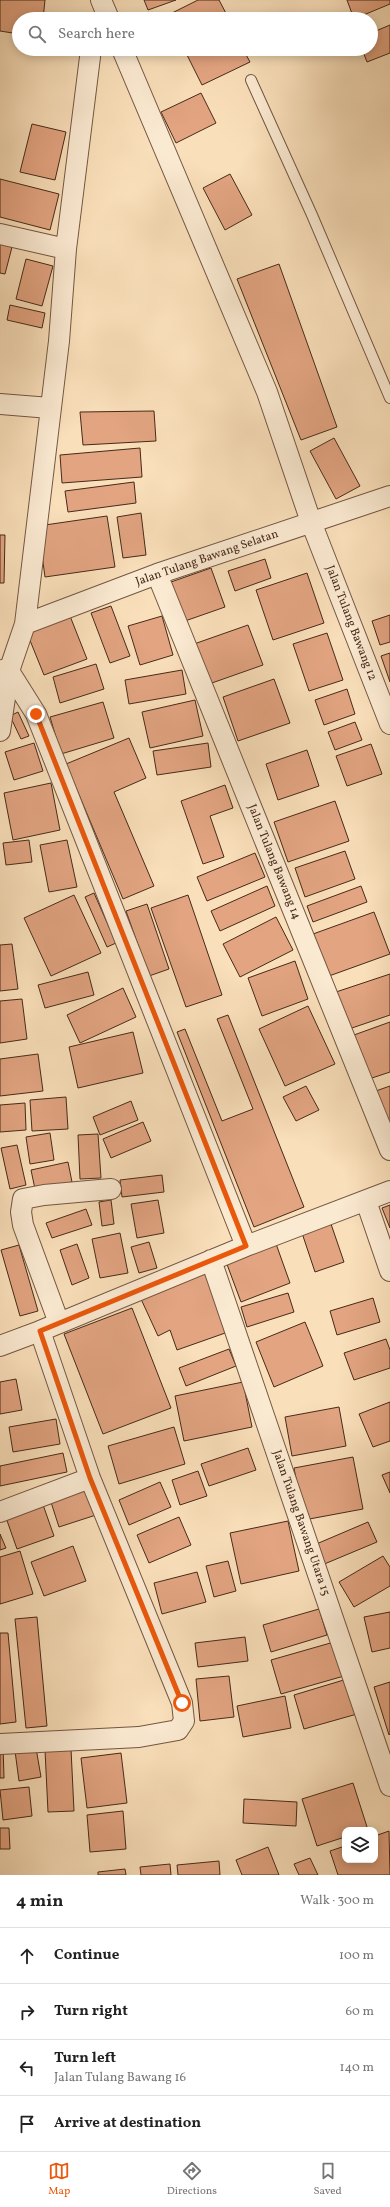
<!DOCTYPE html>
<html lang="en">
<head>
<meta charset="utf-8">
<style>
	:root { --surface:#fff; --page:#f6f6f6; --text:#222; --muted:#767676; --line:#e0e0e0; --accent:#ea580c }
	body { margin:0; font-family:Vollkorn,serif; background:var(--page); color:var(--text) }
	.controls { position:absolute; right:12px; bottom:12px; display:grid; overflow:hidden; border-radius:8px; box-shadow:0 2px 10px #0003 }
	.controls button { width:36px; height:36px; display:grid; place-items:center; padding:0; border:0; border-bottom:1px solid var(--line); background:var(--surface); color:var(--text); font:20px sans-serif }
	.stop { position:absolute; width:12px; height:12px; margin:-9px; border:3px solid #ea580c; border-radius:50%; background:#fff }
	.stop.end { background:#ea580c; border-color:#fff; box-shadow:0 1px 4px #0008 }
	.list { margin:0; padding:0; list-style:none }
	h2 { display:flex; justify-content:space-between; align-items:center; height:52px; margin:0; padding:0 16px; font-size:17px }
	h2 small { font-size:13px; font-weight:400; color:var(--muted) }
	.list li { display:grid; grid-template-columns:26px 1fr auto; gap:12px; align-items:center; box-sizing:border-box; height:56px; padding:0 16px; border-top:1px solid var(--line) }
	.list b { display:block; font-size:15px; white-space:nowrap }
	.list p { margin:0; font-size:13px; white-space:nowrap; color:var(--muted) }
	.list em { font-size:13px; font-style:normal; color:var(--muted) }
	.icon { flex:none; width:22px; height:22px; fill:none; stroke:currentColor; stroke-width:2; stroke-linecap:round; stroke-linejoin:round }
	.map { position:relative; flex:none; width:390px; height:1875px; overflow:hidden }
	.search { position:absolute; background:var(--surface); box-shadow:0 2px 10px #0003; left:12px; right:12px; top:12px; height:44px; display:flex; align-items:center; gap:10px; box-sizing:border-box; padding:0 14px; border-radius:22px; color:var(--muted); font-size:15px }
	.sheet { height:276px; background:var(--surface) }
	nav { display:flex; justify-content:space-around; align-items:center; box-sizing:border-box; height:56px; border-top:1px solid var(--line); background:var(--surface); font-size:11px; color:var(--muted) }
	nav a { display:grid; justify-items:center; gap:2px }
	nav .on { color:var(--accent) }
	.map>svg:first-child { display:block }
	.building { fill:#e2a481; stroke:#472a1a }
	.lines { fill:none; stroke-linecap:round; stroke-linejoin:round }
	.service-casing { stroke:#745742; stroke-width:12 }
	.minor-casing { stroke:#745742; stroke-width:22 }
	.service { stroke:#fbead2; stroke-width:10 }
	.minor { stroke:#fbead2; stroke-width:20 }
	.route { stroke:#ea580c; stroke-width:5 }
	.labels { text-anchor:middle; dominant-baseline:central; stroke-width:3.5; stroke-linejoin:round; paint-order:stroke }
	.street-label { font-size:12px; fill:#472a1a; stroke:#fbead2 }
</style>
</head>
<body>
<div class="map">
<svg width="390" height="1875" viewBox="0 0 390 1875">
	<rect width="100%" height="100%" fill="#f9dfba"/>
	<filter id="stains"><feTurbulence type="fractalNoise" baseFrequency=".005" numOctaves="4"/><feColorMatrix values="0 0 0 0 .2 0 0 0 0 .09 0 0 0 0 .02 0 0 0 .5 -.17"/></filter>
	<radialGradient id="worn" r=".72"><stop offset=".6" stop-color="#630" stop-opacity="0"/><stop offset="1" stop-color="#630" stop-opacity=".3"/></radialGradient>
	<path class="building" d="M0,0h45l-2,19h-24v15l-19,-3z
		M144,0h32l-28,10z
		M198,0h21l10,19h-59l-2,-4z
		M347,0h43v4l-36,15z
		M390,25v28l-23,9 -5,-13h9v-16z
		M184,49h59l7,13 -48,23z
		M201,93l15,30 -40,20 -15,-31z
		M32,124l34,8 -11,48 -35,-8z
		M230,174l22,41 -27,15 -22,-42z
		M0,179l59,15 -9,36 -50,-13z
		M0,244l12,3 -7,27 -5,-1z
		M26,259l27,7 -11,40 -26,-7z
		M279,264l58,163 -36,13 -64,-161z
		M10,305l35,8 -3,15 -35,-8z
		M154,411l2,30 -73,4 -3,-33z
		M334,438l26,48 -24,13 -26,-48z
		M140,448l2,29 -80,6 -2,-28z
		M134,482l2,21 -68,9 -3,-21z
		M141,513l5,42 -23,3 -6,-41z
		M107,516l8,51 -70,10 -7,-51z
		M0,535h5l-1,48h-4z
		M265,559l6,19 -36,13 -7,-20z
		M211,568l14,39 -40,14 -14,-39z
		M307,573l17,50 -51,17 -17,-50z
		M111,606l19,50 -20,7 -19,-50z
		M390,615v27l-10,3 -8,-24z
		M70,616l17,43 -43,16 -17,-42z
		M162,616l11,39 -33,10 -12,-39z
		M248,625l15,40 -54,19 -15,-40z
		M327,633l16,47 -34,11 -16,-47z
		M390,653v29l-9,-26z
		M96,664l8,25 -44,14 -7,-26z
		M182,670l4,24 -57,10 -4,-24z
		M274,679l16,44 -52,18 -15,-44z
		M347,689l8,25 -31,11 -9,-25z
		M195,700l8,36 -53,12 -8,-36z
		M103,702l11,36 -53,16 -11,-37z
		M18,712l11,24 -8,3 -11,-23z
		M355,722l7,18 -27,10 -7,-18z
		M129,738l17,40 -32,14 40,94 -31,13 -57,-135z
		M34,743l9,28 -29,9 -9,-28z
		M208,743l3,24 -54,8 -4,-24z
		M371,744l11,30 -35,12 -11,-30z
		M307,750l12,36 -41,14 -12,-36z
		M51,783l9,47 -47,10 -9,-47z
		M225,785l8,23 -23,8 14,41 -21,7 -22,-63z
		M335,801l14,40 -61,21 -14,-40z
		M29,840l3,22 -26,3 -3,-22z
		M67,840l10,47 -28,5 -9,-47z
		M345,851l10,28 -50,18 -10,-29z
		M255,853l10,24 -58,24 -10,-24z
		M267,886l8,20 -55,25 -9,-20z
		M361,886l6,16 -54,20 -6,-16z
		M94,893l22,50 -9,4 -22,-50z
		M74,895l27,58 -50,23 -27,-58z
		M188,895l34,100 -36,12 -35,-99z
		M147,904l22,65 -20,7 -23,-65z
		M374,912l16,42 -61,22 -16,-42z
		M276,917l17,33 -53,27 -17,-33z
		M12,944l6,45 -18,2v-46z
		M295,961l13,38 -46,17 -14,-38z
		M88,972l6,23 -49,13 -7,-23z
		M390,974v41l-41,14 -13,-37z
		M123,988l13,29 -56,26 -13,-28z
		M22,999l5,40 -27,4v-42z
		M308,1006l27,58 -50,22 -26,-57z
		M228,1015l76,192 -50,20 -77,-195 8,-3 37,92 31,-12 -36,-90z
		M390,1022v50l-21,7 -15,-44z
		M133,1032l10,41 -65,15 -9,-41z
		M38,1054l5,37 -43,5v-37z
		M306,1086l13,24 -23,11 -13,-24z
		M390,1086v53l-17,-47z
		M66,1097l2,32 -36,2 -2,-31z
		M131,1101l7,19 -38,15 -7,-18z
		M25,1103l1,27 -26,2v-27z
		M143,1122l8,19 -40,17 -8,-19z
		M50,1133l4,27 -24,4 -4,-27z
		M98,1134l3,44 -21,1 -2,-44z
		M17,1145l9,40 -16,4 -9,-41z
		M68,1162l4,20 -37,7 -4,-19z
		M162,1175l2,17 -42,5 -2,-17z
		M111,1200l3,24 -12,2 -3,-24z
		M158,1200l6,33 -27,5 -6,-34z
		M390,1205v23l-8,-20z
		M86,1209l6,16 -40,13 -6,-15z
		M331,1224l13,38 -29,10 -13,-39z
		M120,1233l8,40 -28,5 -8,-39z
		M275,1241l15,42 -49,19 -16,-43z
		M149,1242l8,26 -18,5 -8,-26z
		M77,1244l12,34 -17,7 -12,-35z
		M19,1245l19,66 -18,5 -19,-66z
		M207,1273l21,59 -51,18 -7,-20 -12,6 -17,-37 16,-8z
		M288,1293l6,19 -47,15 -6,-20z
		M373,1298l7,24 -43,13 -7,-24z
		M132,1308l39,100 -68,26 -39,-100z
		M305,1322l18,44 -49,21 -18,-45z
		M386,1339l4,11v18l-36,12 -10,-27z
		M229,1349l7,17 -50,20 -7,-18z
		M16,1379l6,31 -22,4v-32z
		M243,1382l9,45 -68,14 -9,-45z
		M390,1402v39l-17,6 -14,-33z
		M339,1407l7,39 -54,10 -7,-39z
		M56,1419l4,25 -47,8 -4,-25z
		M174,1427l11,37 -66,20 -11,-38z
		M248,1448l8,22 -47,16 -8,-22z
		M63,1453l4,19 -67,14v-20z
		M353,1457l10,52 -59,11 -10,-52z
		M198,1471l9,25 -27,9 -8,-25z
		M390,1472v21l-8,-18z
		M160,1482l11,25 -42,18 -10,-25z
		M86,1484l10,31 -37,12 -10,-31z
		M41,1499l13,37 -37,13 -13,-37z
		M179,1517l12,28 -42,18 -12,-28z
		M288,1521l11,50 -58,13 -11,-51z
		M368,1522l9,20 -55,23 -8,-20z
		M0,1534l6,14 -6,2z
		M73,1546l13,35 -42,15 -13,-34z
		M20,1551l13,43 -33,10v-47z
		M383,1556l7,11v19l-36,21 -15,-25z
		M228,1561l8,30 -22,6 -8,-31z
		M197,1572l9,30 -44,12 -8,-31z
		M319,1609l8,26 -56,17 -8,-27z
		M390,1612v36l-18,4 -8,-35z
		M37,1617l10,109 -21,2 -11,-109z
		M0,1633h8l8,89 -16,2z
		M245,1637l3,24 -50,6 -3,-24z
		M334,1642l10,34 -63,18 -10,-34z
		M229,1676l5,41 -34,4 -4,-42z
		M347,1679l10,35 -53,15 -10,-34z
		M390,1682v52l-1,1 -15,-48z
		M285,1696l6,32 -48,9 -6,-31z
		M0,1746h3l1,32h-4z
		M36,1748l5,29 -22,4 -4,-30z
		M71,1749l3,62 -26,1 -3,-62z
		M121,1753l6,50 -40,5 -6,-50z
		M353,1783l15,47h-23v7l-28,9 -15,-47z
		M29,1787l3,29 -29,4 -3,-30z
		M244,1799l53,3 -1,24 -53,-3z
		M123,1811l3,38 -36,3 -3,-37z
		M0,1828h9l1,21h-10z
		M389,1831l1,44h-52l-8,-24 15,-5v14h30v-24z
		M268,1847l11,28h-37l-6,-15z
		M310,1858l8,17h-19l-5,-11z
		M219,1861l1,14h-42l-1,-10z
		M170,1864l1,11h-30l-1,-8z
		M125,1869l1,6h-28v-3z"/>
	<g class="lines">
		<defs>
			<path id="service" d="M251,80l61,135 78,183"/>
			<path id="minor" d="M101,0l8,19
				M122,49l145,343 44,130 79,202
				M0,234l66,15
				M0,404l50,4
				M157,574l233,576
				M25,624l132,-50 233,-78
				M2,670l7,1 27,43 210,532
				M0,731l9,-60 16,-47 34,-283 7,-92 25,-200
				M366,1201l24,70
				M211,1260l179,526
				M59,1323l-36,-98 -2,-13 2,-13 21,-4 67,-6
				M0,1346l40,-15
				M0,1512l90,-34
				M0,1744l139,-7 39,-7 6,-9 -2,-18 -92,-225 -50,-147 206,-85 144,-55"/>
		</defs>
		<use href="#service" class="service-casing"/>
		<use href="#minor" class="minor-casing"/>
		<use href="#service" class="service"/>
		<use href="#minor" class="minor"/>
	</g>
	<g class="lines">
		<path class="route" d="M36,714l210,532 -206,85 50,147 92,225"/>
	</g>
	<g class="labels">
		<g class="street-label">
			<text transform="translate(207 558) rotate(-19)">Jalan Tulang Bawang Selatan</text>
			<text transform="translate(351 623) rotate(69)">Jalan Tulang Bawang 12</text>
			<text transform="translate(274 862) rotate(68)">Jalan Tulang Bawang 14</text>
			<text transform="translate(301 1523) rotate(71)">Jalan Tulang Bawang Utara 15</text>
		</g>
	</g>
	<rect width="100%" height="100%" filter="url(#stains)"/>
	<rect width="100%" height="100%" fill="url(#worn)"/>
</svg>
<div class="controls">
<button><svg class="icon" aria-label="layers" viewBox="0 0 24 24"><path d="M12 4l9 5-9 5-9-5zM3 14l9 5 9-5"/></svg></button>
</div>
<div class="stop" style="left:182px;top:1703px"></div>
<div class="stop end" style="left:36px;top:714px"></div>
<div class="search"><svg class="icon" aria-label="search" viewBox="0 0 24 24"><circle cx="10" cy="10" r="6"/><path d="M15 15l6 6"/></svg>Search here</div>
</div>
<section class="sheet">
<h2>4 min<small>Walk · 300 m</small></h2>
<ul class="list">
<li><svg class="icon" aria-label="ahead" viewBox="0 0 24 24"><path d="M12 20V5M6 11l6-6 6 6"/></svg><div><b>Continue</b></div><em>100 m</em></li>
<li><svg class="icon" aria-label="right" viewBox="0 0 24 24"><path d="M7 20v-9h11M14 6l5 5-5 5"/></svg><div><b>Turn right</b></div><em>60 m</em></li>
<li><svg class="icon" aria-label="left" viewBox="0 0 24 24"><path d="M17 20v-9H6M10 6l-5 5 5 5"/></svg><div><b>Turn left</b><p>Jalan Tulang Bawang 16</p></div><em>140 m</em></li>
<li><svg class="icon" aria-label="arrive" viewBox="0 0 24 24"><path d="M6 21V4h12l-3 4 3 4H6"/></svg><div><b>Arrive at destination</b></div></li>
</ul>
</section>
<nav>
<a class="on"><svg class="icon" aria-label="map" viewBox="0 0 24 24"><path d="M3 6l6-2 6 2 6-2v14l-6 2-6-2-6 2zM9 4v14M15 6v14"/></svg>Map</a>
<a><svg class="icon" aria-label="directions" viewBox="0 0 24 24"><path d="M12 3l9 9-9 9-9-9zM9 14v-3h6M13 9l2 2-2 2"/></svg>Directions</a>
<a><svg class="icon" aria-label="saved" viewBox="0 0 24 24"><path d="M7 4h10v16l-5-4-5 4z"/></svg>Saved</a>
</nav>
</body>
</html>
